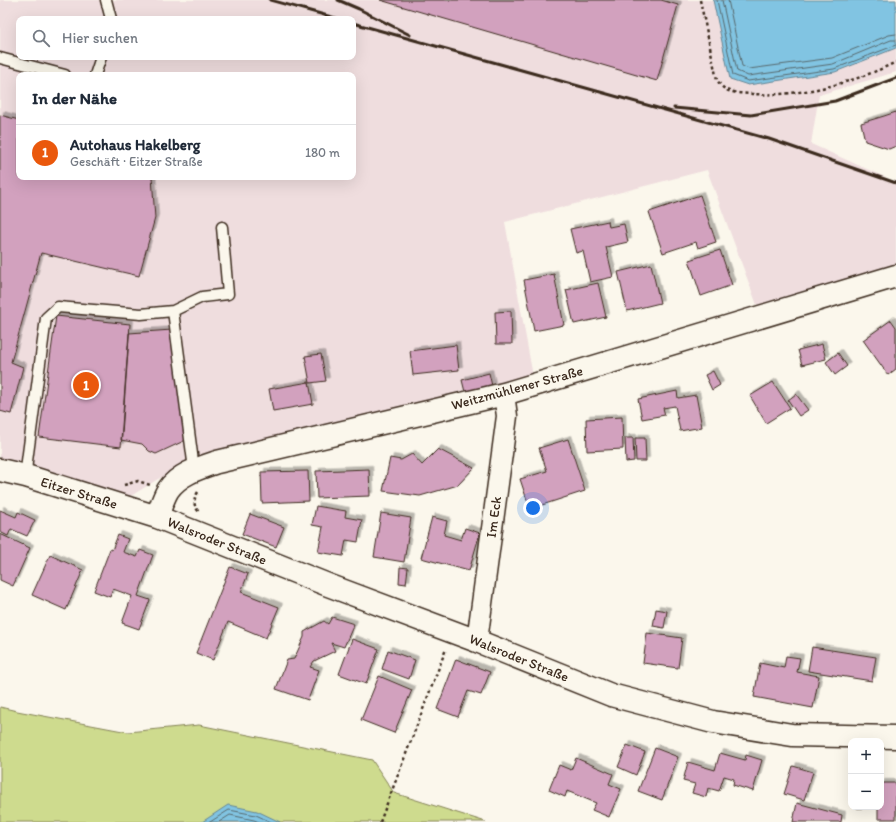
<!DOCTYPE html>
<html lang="de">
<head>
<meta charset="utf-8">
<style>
	:root { --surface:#fff; --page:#f6f6f7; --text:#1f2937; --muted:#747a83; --line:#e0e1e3; --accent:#ea580c }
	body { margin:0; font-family:Itim,sans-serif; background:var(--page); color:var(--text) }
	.controls { position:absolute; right:12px; bottom:12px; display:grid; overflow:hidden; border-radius:8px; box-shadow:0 4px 16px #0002 }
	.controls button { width:36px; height:36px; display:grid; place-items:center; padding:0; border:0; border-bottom:1px solid var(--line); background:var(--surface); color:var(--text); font:20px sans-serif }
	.you { position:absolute; left:533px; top:508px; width:14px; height:14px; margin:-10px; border:3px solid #fff; border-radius:50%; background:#1a73e8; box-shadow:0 0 0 6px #1a73e833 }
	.badge { display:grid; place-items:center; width:26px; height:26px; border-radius:50%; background:var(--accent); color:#fff; font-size:13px; font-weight:700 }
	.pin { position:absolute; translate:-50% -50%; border:2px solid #fff; box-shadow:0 1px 4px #0006 }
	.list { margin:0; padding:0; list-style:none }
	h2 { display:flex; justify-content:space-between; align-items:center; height:52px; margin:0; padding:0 16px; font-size:17px }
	h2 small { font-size:13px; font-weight:400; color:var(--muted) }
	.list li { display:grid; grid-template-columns:26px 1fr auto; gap:12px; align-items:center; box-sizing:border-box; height:56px; padding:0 16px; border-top:1px solid var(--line) }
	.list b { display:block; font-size:15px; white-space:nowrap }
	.list p { margin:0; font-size:13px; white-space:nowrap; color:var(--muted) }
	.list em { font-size:13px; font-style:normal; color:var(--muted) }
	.icon { flex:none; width:22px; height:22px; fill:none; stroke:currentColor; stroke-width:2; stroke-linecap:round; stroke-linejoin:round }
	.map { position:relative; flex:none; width:896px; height:822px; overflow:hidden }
	.search { position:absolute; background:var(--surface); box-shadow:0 4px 16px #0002; left:16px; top:16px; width:340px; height:44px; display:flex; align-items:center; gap:10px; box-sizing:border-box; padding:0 14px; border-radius:8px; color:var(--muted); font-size:15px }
	.panel { position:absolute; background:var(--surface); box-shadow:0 4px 16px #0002; left:16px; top:72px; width:340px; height:108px; border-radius:8px }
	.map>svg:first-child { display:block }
	.built { fill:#efddde; fill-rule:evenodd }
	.green { fill:#cedb8e; stroke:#848256 }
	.water { fill:#81c4e2; stroke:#658694 }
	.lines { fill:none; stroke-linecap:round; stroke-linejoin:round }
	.shore { stroke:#57686c; stroke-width:1 }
	.building { fill:#d2a1be; stroke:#3b2a1e; filter:url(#shadow) }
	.lane-casing { stroke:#3b2a1e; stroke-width:13 }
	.street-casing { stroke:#3b2a1e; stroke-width:23 }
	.secondary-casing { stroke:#3b2a1e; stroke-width:25 }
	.path { stroke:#3b2a1e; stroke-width:2.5; stroke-dasharray:3 3; stroke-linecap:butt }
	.lane { stroke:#fbf7ec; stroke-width:10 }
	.street { stroke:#fbf7ec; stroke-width:20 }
	.secondary { stroke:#fbf7ec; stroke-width:22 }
	.rail { stroke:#3b2a1e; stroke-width:3 }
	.labels { text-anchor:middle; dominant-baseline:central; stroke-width:3; stroke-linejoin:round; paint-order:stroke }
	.street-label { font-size:14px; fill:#3b2a1e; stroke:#fbf7ec }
</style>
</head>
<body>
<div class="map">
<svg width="896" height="822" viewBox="0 0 896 822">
	<defs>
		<filter id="shadow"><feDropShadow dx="3.5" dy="-3.5" stdDeviation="0" flood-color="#0004"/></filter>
	</defs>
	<rect width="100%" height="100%" fill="#fbf7ec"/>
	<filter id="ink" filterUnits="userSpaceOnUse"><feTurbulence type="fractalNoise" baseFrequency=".025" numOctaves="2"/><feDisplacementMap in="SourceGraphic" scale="8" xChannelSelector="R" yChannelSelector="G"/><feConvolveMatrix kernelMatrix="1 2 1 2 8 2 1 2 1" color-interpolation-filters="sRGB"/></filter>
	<g filter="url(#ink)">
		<path class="built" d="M0,0h896v72l-77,23 -8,49 85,38v82l-139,41 -50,-135 -202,52 29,160 -356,88 -20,9 -27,17 -131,-32zM19,19h334v38h-334zM19,75h334v102h-334z"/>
		<path class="green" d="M0,707l17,4 111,21 71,-7 173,35 22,33 92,29h-486z"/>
		<path class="water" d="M713,0h183v48l-61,24 -87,13 -18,-6z
			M228,805l29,6 23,11h-78z"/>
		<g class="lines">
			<path class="shore" d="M717,0l16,75 15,6 86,-12 62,-24
				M722,0l15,71 11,5 85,-12 58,-24h5
				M728,0l14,66 7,3 83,-11 57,-23 7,-1
				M210,822l19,-12 27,5 15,7
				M219,822l11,-7 24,5 5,2"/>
		</g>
		<path class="building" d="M380,0h281l17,5 -21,76z
			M896,112v34l-7,3 -24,-8 -4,-18 23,-7z
			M0,115l19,5v57h133l3,41 -16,58 -98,-23 -30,109 12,5 -12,47 -11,-3z
			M700,195l16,47 -18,6 -2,-6 -33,11 -14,-41z
			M608,221l1,6 15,-3 4,18 -22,5 7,30 -23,5 -7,-31 -7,2 -6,-24z
			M720,250l12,35 -31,11 -12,-36z
			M651,264l9,39 -33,8 -9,-39z
			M554,274l10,51 -30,6 -10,-51z
			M598,283l8,34 -32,7 -8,-34z
			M511,311l1,33h-16l-1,-32z
			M56,316l74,8 -9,123 -82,-10z
			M891,320l5,7v42l-8,6 -25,-35z
			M172,330l14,110 -30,14 -7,-3 -7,-7 -21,-4 8,-107z
			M822,344l4,15 -24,6 -4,-15z
			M456,345l3,25 -46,5 -3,-24z
			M838,353l9,13 -12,9 -9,-13z
			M321,354l5,27 -16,2 -5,-27z
			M713,371l7,14 -8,5 -7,-15z
			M489,373l3,13 -27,6 -3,-12z
			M309,382l4,22 -40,7 -4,-22z
			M773,382l17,26 -24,15 -16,-27z
			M677,391l1,7 18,-3 6,32 -22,4 -5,-25 -12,2 2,7 -23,4 -4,-20z
			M796,394l12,16 -9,6 -11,-16z
			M622,417l1,32 -36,2 -1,-32z
			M625,438h8l1,23 -8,1z
			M635,438h10l1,23h-10z
			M568,439l17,52 -55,18 -10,-30 27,-8 -8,-23z
			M438,449l36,19 -16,17 -38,11 -37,-5 7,-33 11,2 11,-6 10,11z
			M369,469l1,27 -53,2 -1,-27z
			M308,471l1,30 -47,2 -1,-31z
			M316,506l30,5 -1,6 17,3 -4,22 -12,-2 -3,16 -25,-4 5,-25 -11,-2z
			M0,510l16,7 2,-5 17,8 -8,16 -16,-7 -3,7 -8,-4z
			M381,513l30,5 -7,44 -30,-5z
			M250,514l34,13 -8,20 -34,-13z
			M432,517l15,4 -3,14 17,5 4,-12 15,5 -11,38 -48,-13z
			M0,534l30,14 -17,38 -13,-6z
			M118,535l10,4 -5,13 14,5 3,-7 13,5 -15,41 12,4 -11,29 -17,-6 10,-27 -19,-7 -3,8 -16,-6 16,-42 2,1z
			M50,555l33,15 -17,40 -34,-15z
			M230,567l18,7 -7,18 38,15 -13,31 -38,-16 -15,38 -17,-7z
			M400,567l8,1 -2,16 -7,-1z
			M656,609l11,2 -3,17 -11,-2z
			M332,617l22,7 -10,23 -13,-4 4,8 -21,10 -4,6 9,3 -11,30 -32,-11 11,-29 7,-1 10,-22v-5l20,-11 4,3z
			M647,633l35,5 -4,30 -35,-5z
			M352,639l27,10 -13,35 -27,-10z
			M812,647l64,10 -4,24 -64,-10z
			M388,650l27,10 -6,19 -27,-10z
			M786,656l14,2 -3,14 22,4 -6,32 -59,-11 6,-34 24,5z
			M456,659l34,13 -9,23 -13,-4 -10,26 -21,-8z
			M379,676l33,14 -18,43 -33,-13z
			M627,745l18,7 -9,23 -18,-8z
			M655,748l23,9 -16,43 -24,-9z
			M720,753l25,7 1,-5 16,5 -9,31 -20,-6 1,-6 -10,-3 -5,15 -11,-3 -2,9 -14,-4 3,-9 -12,-3 5,-19 27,8z
			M576,758l37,16 -4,10 12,5 -12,28 -17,-7 4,-7 -29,-12 -2,6 -16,-7 10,-25 12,5z
			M793,766l20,6 -9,28 -20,-6z
			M881,783h15v36h-18v-11h-21l24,-1z
			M797,803l45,12 -1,7h-48z"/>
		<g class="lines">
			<defs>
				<path id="lane" d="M106,0l5,19
					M0,58l65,17
					M95,75l6,-18
					M173,311l29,-14 26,-3 -6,-67
					M26,476l1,-15 19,-143 12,-11 83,7 32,-3 21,158"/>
				<path id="street" d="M477,641l30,-225 -3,-22"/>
				<path id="secondary" d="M0,470l26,6 131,41 171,68 149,56 134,54 102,27 79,13 104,2
					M157,517c3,-8 6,-19 11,-27 11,-16 31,-22 49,-28l287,-68 392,-118"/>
			</defs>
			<use href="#lane" class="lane-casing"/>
			<use href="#street" class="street-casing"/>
			<use href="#secondary" class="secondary-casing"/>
			<path class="path" d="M700,0l17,80c2,3 5,7 8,9 8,5 18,4 27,5 48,3 102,-11 144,-32
				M124,485l14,-4 12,4
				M198,492c-5,8 -5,13 1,20
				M380,822l66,-173"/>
			<use href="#lane" class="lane"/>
			<use href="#street" class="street"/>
			<use href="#secondary" class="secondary"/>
			<path class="rail" d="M270,0l69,19
				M338,0l21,9 51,26
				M353,23l416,116 127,44
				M674,108l77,7 84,-14 61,-23"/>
		</g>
	</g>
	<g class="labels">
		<g class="street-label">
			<text transform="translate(517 388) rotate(-15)">Weitzmühlener Straße</text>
			<text transform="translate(79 493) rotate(17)">Eitzer Straße</text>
			<text transform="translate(494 517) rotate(-82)">Im Eck</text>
			<text transform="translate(217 541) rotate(22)">Walsroder Straße</text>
			<text transform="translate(519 658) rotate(22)">Walsroder Straße</text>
		</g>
	</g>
</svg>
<div class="controls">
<button>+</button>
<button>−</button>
</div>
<div class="you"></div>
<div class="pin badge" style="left:86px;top:385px">1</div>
<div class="search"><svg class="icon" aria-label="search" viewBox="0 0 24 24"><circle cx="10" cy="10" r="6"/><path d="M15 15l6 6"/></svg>Hier suchen</div>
<section class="panel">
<h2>In der Nähe<small></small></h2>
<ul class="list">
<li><span class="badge">1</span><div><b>Autohaus Hakelberg</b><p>Geschäft · Eitzer Straße</p></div><em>180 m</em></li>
</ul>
</section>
</div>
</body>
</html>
